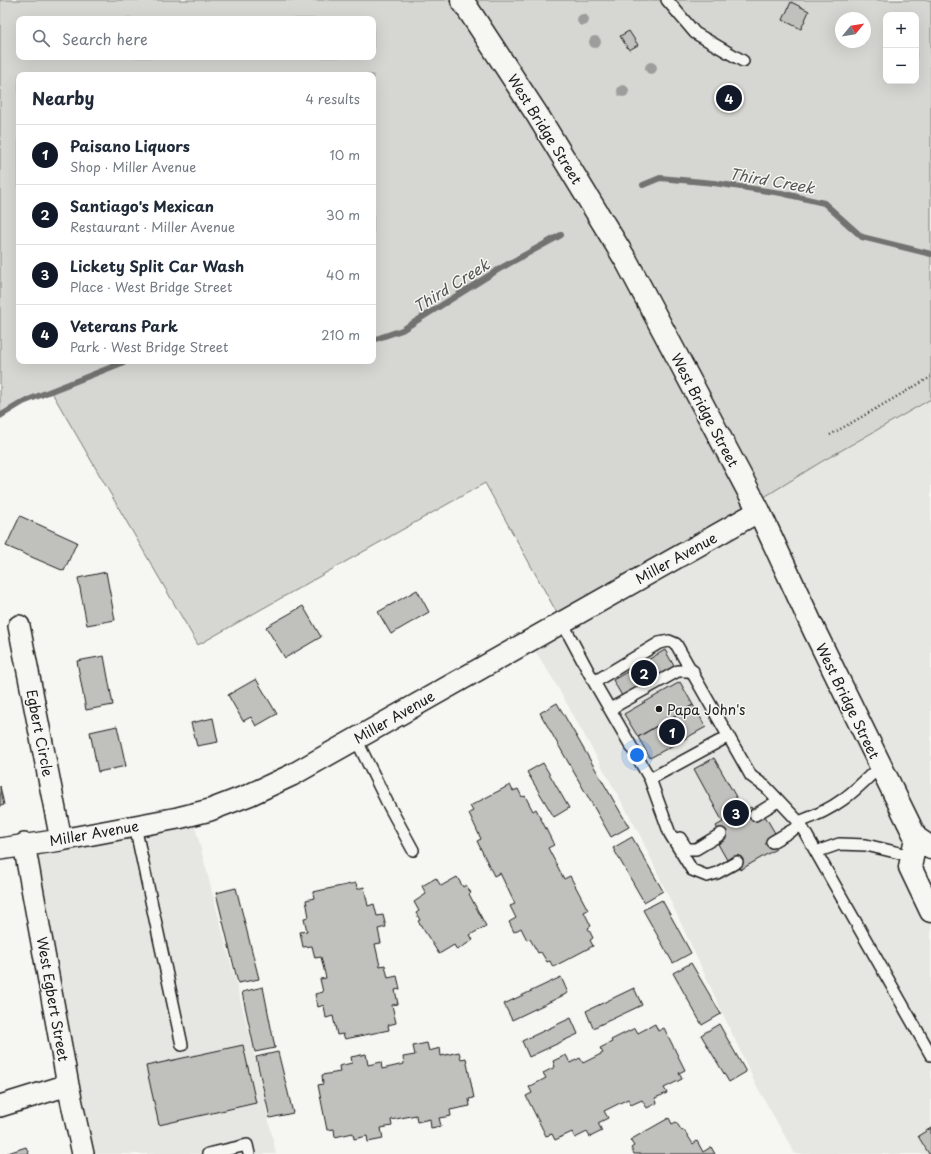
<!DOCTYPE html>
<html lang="en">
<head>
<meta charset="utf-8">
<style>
	:root { --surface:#fff; --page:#f6f6f7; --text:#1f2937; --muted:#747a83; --line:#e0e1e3; --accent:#111827 }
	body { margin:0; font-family:"Playpen Sans",sans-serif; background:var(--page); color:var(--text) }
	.controls { position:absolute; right:12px; top:12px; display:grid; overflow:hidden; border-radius:8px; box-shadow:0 4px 16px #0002 }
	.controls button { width:36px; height:36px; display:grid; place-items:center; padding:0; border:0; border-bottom:1px solid var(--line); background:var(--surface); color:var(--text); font:20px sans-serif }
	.compass { position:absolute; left:835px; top:12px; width:36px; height:36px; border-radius:50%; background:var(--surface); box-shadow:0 4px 16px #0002; rotate:60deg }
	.you { position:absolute; left:637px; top:755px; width:14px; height:14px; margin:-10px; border:3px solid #fff; border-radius:50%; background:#1a73e8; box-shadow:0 0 0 6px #1a73e833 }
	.badge { display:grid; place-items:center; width:26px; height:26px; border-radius:50%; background:var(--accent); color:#fff; font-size:13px; font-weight:700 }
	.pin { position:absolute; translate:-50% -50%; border:2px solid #fff; box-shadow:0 1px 4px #0006 }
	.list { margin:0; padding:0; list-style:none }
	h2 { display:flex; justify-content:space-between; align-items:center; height:52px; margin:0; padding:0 16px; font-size:17px }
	h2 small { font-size:13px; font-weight:400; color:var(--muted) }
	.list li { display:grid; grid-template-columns:26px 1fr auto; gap:12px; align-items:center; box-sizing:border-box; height:60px; padding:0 16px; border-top:1px solid var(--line) }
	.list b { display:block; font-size:15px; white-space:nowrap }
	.list p { margin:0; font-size:13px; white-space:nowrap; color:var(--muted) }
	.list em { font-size:13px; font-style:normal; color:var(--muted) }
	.icon { flex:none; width:22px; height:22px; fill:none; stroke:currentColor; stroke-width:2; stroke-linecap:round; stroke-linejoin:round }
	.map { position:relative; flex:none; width:931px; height:1154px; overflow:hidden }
	.search { position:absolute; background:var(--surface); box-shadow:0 4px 16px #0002; left:16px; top:16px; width:360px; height:44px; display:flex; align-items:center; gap:10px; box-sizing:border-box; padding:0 14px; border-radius:8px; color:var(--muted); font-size:15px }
	.panel { position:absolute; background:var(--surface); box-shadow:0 4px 16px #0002; left:16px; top:72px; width:360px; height:292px; border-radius:8px }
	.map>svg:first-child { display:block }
	.built { fill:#e6e6e2 }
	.green { fill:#d6d6d2; stroke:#797977; fill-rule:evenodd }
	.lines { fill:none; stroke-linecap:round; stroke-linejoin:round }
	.stream { stroke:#727271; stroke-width:6 }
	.building { fill:#c0c0bd; stroke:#1c1c1c }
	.lane-casing { stroke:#1c1c1c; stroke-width:14 }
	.street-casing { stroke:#1c1c1c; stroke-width:24 }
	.primary-casing { stroke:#1c1c1c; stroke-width:25 }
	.path { stroke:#1c1c1c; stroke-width:2.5; stroke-dasharray:1 3; stroke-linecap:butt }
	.lane { stroke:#f6f6f2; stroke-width:11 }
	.street { stroke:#f6f6f2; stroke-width:21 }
	.primary { stroke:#f6f6f2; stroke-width:22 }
	.tree { fill:#9d9d9b }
	.poi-dot { fill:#1c1c1c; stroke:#f6f6f2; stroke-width:1.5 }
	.labels { text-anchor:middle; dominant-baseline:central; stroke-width:3; stroke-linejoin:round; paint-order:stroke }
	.street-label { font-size:14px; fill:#1c1c1c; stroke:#f6f6f2 }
	.poi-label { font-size:14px; fill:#1c1c1c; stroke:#f6f6f2; text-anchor:start }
	.water-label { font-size:15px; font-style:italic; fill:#565654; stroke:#f6f6f2 }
</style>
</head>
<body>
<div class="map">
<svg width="931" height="1154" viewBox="0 0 931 1154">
	<rect width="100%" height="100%" fill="#f6f6f2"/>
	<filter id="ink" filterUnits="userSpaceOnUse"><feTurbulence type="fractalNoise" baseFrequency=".025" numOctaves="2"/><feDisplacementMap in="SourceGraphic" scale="8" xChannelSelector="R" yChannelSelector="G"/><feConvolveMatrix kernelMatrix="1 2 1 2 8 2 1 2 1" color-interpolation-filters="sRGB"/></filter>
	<g filter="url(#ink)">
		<path class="built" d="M931,399v449l-21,19 21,44v243h-136l-40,-71 -116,-250 -86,-154 -24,-38 292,-179z
			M192,815l61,233 23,106h-193l-59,-310z"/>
		<path class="green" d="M0,0h931v399l-110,63 -259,160 -77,-139 -287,162 -147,-254 -28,11 -23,14zM886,15h30v66h-30zM841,18h24v24h-24zM19,19h354v38h-354zM19,75h354v286h-354z"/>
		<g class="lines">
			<path class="stream" d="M643,185l17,-7 54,5 67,10 43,10 38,34 69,17
				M373,340l29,-10 99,-62 60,-33
				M0,416l23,-14 104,-41"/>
		</g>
		<path class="building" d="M791,2l18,9 -8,18 -18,-9z
			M629,31l9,14 -9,5 -9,-14z
			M20,516l57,26 -13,29 -58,-25z
			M106,572l9,48 -28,5 -9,-47z
			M417,590l12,22 -38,22 -13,-22z
			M303,606l18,31 -36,21 -19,-31z
			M665,650l9,16 -52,30 -9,-16z
			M104,656l9,49 -27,5 -9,-49z
			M256,679l21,35 -21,12 -5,-9 -8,4 -15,-26z
			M680,682l13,23 -55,32 -14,-23z
			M557,703l72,124 -18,10 -71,-124z
			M693,705l13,22 -56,31 -12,-21z
			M213,718l5,24 -21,4 -6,-23z
			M117,726l9,40 -28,6 -8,-40z
			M714,758l30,53 7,-4 7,13 7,-4 10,17 -6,4 7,12 -36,21 -7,-14 -6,4 -9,-16 6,-3 -8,-15 7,-4 -29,-53z
			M543,763l26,45 -15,9 -27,-45z
			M510,785l3,6 5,-2 4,8 3,-1 8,15 3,-2 18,36 -6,3 16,31 6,-3 18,34 -4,2 7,14 -3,2 5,10 -3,2 3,6 -40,21 -3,-6 -3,1 -6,-10 -3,1 -8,-14 -3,1 -6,-12 -7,4 -5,-10 7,-4 -6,-12 5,-2 -15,-31 -6,3 -17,-35 4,-2 -12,-26 4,-2 -3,-5z
			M0,786l4,19 -4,1z
			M632,837l31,54 -19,11 -31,-54z
			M457,877l6,10 3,-2 5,8 -2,1 17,32 -16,9 3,5 -16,10 -3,-5 -15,9 -21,-33 2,-1 -4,-7 3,-2 -5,-9 12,-8 -4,-8 14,-8 5,8z
			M356,883l1,6 7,-2 4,19 6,-2 3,12 6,-1 3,12 -8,2 3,14 -6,1 5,22 5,-1 3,13 9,-2 3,13 -5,1 3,14 -6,1 4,18 -8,2 1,5 -44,9 -2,-5 -6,1 -4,-19 -7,2 -2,-13 -6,2 -3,-13 8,-2 -3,-13 6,-1 -5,-21 -6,1 -3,-12 -9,1 -3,-15 7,-1 -3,-13 5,-1 -3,-17 8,-2 -1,-6z
			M236,888l23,91 -21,4 -22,-90z
			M662,900l29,53 -18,10 -30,-53z
			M691,963l30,51 -19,11 -29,-52z
			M561,977l7,16 -56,27 -8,-16z
			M263,987l12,61 -20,4 -13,-60z
			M634,988l8,17 -49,23 -7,-17z
			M571,1018l7,16 -49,23 -7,-16z
			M655,1024l3,7 6,-3 21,42 -6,3 3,6 -18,9 3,5 -12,5 2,5 -10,5 -5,-8 -11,5 -3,-6 -24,12 4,7 -10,5 4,8 -12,6 -3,-5 -12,6 -3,-6 -17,8 -3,-6 -6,2 -20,-40 6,-3 -3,-6 17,-9 -3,-5 12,-6 -2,-6 13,-6 4,8 10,-5 3,5 20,-10 -3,-5 12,-6 -1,-2 24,-12 3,5z
			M719,1024l27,48 -17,10 -28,-47z
			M427,1043l2,8 11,-3 1,8 18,-4 2,7 5,-1 8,40 -5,1 1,7 -20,4 1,6 -12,2 2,8 -10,2 -1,-9 -13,3 -1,-7 -25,5 1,6 -11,2 2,11 -15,3 -1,-6 -13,3 -1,-6 -18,4 -1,-8 -7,1 -9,-45 5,-1 -1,-9 18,-3 -1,-6 13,-3 -1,-6 15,-3 2,11 13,-3 1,7 22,-5 -1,-7 12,-2 -2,-9z
			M243,1045l13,58 -97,22 -13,-59z
			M278,1052l15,61 -23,5 -14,-61z
			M669,1118l3,6 4,-2 6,9 2,-1 9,14 4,-3 6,11 8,-5 4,7h-81l-3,-6 3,-2 -4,-6z
			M931,1128v26h-2l-11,-18z
			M26,1147l3,7h-24z"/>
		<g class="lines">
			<defs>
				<path id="lane" d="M667,0l28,33 48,28
					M562,622l32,60 56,97 20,55 22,36 15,6 10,-3 20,-11
					M594,682l65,-39 10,-2 7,3 75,132 15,11 33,35 132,233
					M610,709l68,-38h15
					M356,739l32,65 25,46
					M650,779l79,-43
					M755,815l23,-14
					M799,822c38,-14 53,-28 81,-56
					M135,826l47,219
					M680,838l7,11h9l25,-15
					M772,842l29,-17
					M816,852l23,-8 27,1 46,11
					M208,1154l39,-9 2,9"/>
				<path id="street" d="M19,626l42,214
					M24,844l44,241 15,69
					M0,849l61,-9 117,-22 32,-8 39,-15 43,-20 78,-44 389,-220
					M0,1106l68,-21"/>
				<path id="primary" d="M462,0l76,116 89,146 132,249 55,119 102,208 15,10
					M916,838l-6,29 21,44"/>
			</defs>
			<use href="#lane" class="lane-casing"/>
			<use href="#street" class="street-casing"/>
			<use href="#primary" class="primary-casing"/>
			<path class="path" d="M830,435l101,-58"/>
			<use href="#lane" class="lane"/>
			<use href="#street" class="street"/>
			<use href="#primary" class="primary"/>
		</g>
		<g class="tree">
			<circle cx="583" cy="20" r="6"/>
			<circle cx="595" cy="42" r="6"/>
			<circle cx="651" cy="68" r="6"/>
			<circle cx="623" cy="91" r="6"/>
		</g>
	</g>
	<circle class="poi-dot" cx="659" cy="709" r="4"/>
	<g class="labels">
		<g class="street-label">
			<text transform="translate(545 129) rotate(58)">West Bridge Street</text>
			<text transform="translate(705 410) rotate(62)">West Bridge Street</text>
			<text transform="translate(676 558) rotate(-29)">Miller Avenue</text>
			<text transform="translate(848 701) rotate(64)">West Bridge Street</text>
			<text transform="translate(394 717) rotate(-30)">Miller Avenue</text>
			<text transform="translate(40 733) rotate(79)">Egbert Circle</text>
			<text transform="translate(94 833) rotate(-10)">Miller Avenue</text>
			<text transform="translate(53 999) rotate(80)">West Egbert Street</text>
		</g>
		<g class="poi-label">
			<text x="667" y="709">Papa John's</text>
		</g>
		<g class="water-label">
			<text transform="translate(772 180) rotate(10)">Third Creek</text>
			<text transform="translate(451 285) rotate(-32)">Third Creek</text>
		</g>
	</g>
</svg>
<div class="controls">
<button>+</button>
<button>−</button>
</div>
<svg class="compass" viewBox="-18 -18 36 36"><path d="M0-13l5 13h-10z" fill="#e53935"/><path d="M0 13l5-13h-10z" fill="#747a83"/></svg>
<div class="you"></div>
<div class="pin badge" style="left:672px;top:732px">1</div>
<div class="pin badge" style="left:644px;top:673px">2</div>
<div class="pin badge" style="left:736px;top:813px">3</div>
<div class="pin badge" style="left:729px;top:98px">4</div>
<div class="search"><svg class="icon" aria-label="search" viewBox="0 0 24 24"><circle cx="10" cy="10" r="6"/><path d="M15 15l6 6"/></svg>Search here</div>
<section class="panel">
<h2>Nearby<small>4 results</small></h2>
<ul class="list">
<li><span class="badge">1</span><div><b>Paisano Liquors</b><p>Shop · Miller Avenue</p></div><em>10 m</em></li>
<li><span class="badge">2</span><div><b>Santiago's Mexican</b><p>Restaurant · Miller Avenue</p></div><em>30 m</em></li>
<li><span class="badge">3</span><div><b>Lickety Split Car Wash</b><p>Place · West Bridge Street</p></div><em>40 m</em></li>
<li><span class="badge">4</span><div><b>Veterans Park</b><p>Park · West Bridge Street</p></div><em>210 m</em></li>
</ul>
</section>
</div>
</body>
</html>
